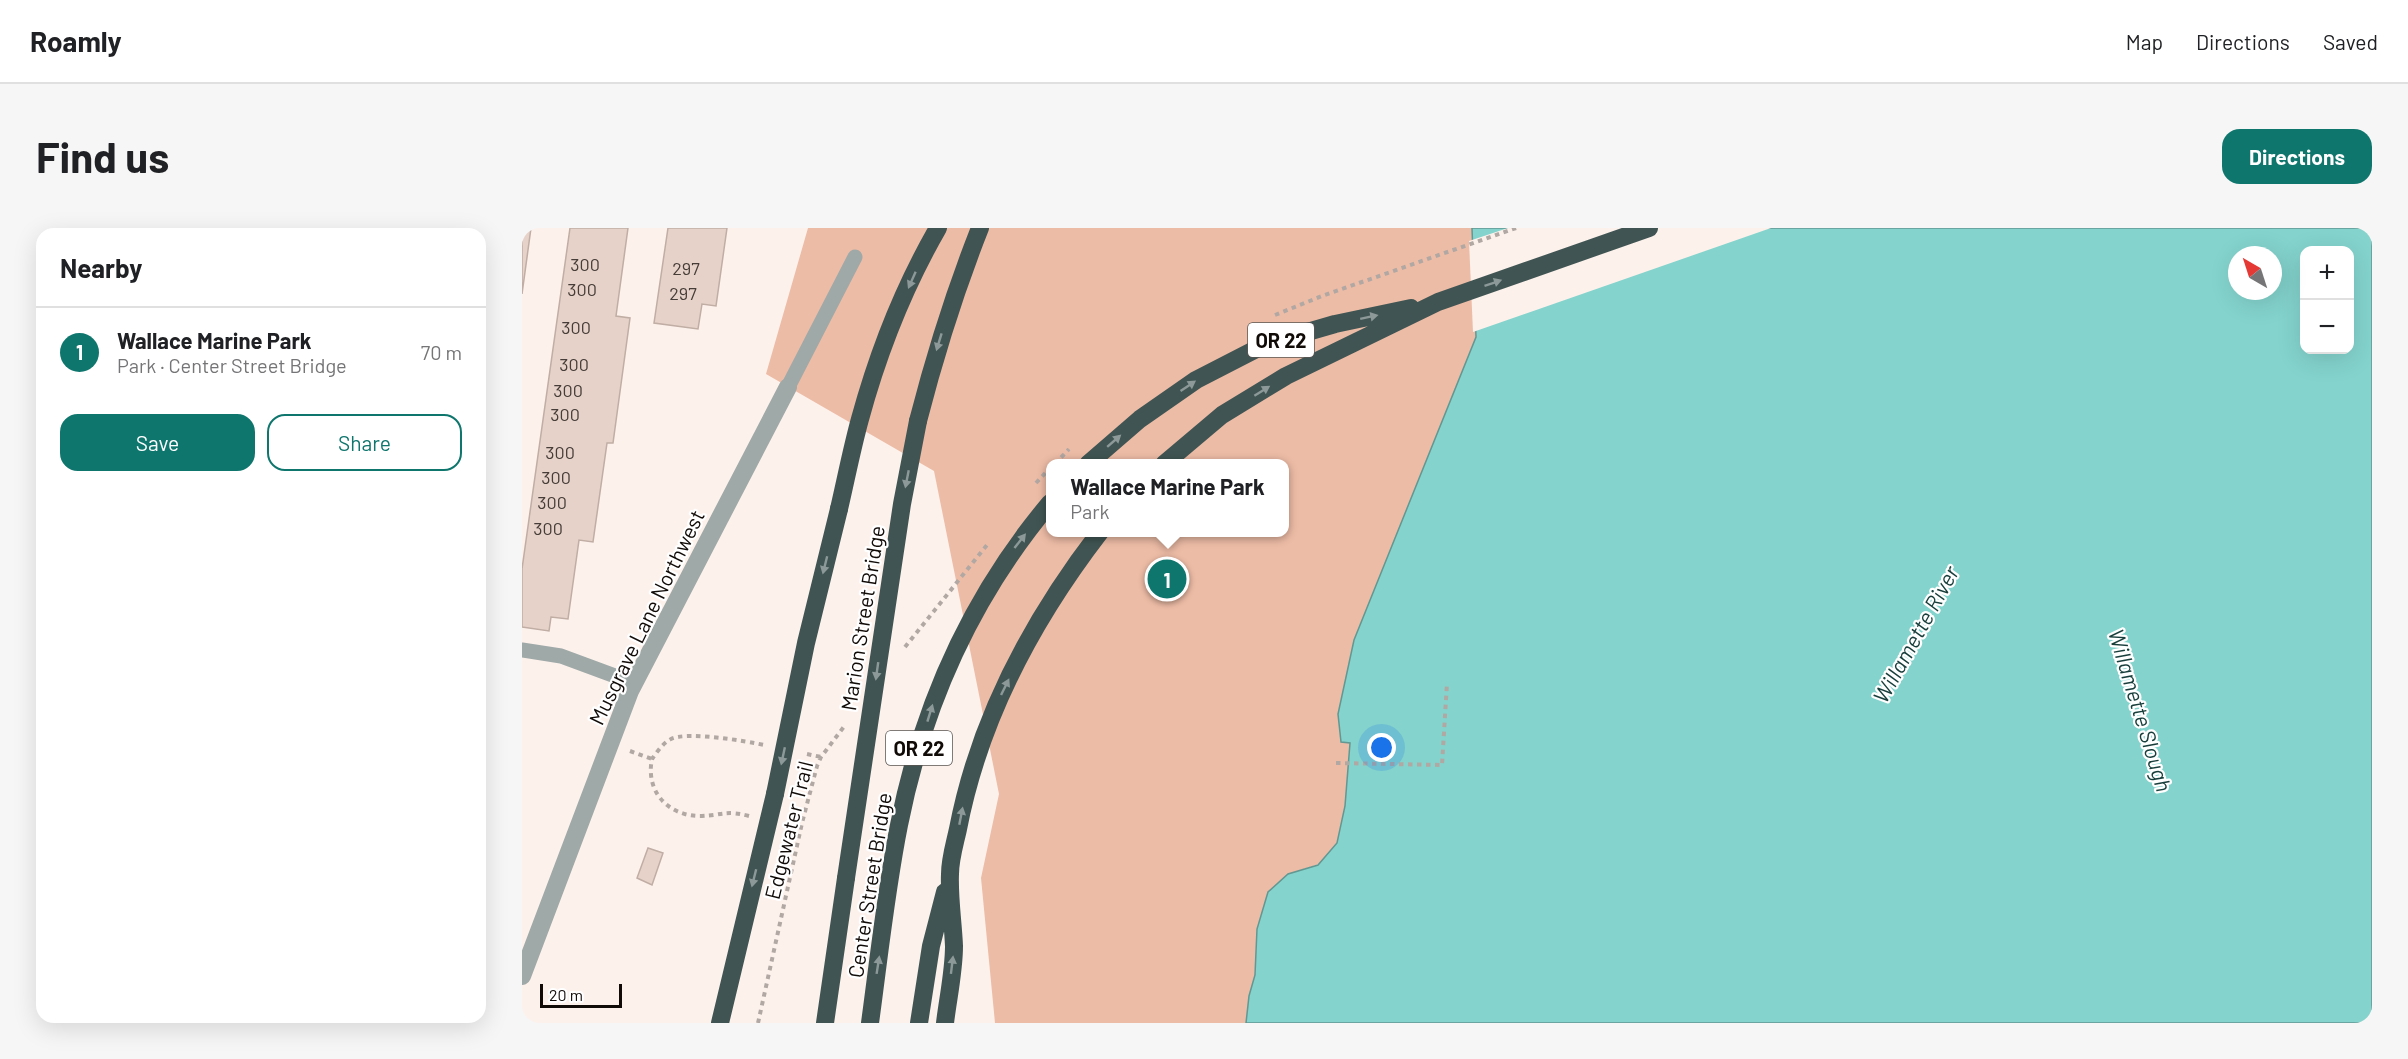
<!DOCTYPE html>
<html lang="en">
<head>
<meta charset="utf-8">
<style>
	:root { --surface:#fff; --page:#f6f6f6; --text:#202124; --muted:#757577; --line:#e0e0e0; --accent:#0f766e }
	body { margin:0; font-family:Barlow,sans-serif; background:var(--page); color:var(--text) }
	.controls { position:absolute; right:18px; top:18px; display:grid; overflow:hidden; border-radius:12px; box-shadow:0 6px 24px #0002 }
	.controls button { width:54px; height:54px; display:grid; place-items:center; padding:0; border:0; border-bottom:2px solid var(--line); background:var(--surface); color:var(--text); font:30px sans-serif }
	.compass { position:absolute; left:1706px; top:18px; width:54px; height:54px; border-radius:50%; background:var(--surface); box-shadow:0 6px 24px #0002; rotate:321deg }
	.scale { position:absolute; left:18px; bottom:15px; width:82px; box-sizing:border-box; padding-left:6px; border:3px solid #110b08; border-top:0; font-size:16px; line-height:21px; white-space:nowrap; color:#110b08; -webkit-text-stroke:4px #fff; paint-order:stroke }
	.you { position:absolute; left:860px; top:520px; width:21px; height:21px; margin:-15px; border:4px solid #fff; border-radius:50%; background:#1a73e8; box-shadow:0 0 0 9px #1a73e833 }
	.badge { display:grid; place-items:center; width:39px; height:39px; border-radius:50%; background:var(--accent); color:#fff; font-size:20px; font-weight:700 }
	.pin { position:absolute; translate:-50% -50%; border:3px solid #fff; box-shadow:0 2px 6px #0006 }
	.popup { position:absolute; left:524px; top:231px; width:243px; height:78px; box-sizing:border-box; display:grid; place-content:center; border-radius:12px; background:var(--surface); filter:drop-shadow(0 2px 4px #0005); font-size:20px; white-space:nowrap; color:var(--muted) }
	.popup b { font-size:22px; color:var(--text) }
	.popup::after { content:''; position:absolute; left:50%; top:100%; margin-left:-12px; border:12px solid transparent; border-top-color:var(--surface) }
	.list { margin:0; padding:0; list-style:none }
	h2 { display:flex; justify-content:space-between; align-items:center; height:78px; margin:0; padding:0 24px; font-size:26px }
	h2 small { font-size:20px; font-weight:400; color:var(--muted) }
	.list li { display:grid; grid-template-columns:39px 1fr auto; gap:18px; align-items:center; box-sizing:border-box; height:90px; padding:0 24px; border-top:2px solid var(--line) }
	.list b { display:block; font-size:22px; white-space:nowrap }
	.list p { margin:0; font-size:20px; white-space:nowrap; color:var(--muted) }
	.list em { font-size:20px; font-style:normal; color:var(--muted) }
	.actions { display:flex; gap:12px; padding:18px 24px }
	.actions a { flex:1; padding:14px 0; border:2px solid var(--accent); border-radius:18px; text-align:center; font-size:21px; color:var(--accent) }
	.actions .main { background:var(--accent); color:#fff }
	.map { position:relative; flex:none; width:1850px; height:795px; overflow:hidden; border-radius:18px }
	header { display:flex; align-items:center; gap:36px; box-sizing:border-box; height:84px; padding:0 30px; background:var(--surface); border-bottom:2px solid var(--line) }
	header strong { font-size:28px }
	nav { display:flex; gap:33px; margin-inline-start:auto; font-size:21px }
	.intro { display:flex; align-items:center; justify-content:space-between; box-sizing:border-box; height:144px; padding:0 36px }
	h1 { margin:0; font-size:42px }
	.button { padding:15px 27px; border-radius:18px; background:var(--accent); color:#fff; font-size:21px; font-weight:700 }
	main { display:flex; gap:36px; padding:0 36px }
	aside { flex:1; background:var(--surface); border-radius:18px; box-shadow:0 6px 24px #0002 }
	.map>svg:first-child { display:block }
	.green { fill:#edbca6; fill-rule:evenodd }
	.water { fill:#84d3cd; stroke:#629792; stroke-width:1.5; fill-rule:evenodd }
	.pier { fill:#fdf1ec }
	.building { fill:#e6d2c9; stroke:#c0ada4; stroke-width:1.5 }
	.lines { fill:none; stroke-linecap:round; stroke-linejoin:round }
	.path { stroke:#b2a8a3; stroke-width:4; stroke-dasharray:4.5 4.5; stroke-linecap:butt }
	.lane { stroke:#9fa9a8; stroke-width:15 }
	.street { stroke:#9fa9a8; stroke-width:18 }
	.highway { stroke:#405553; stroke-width:18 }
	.highway-bridge { stroke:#405553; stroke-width:18 }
	.oneway { fill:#8c9998 }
	.labels { text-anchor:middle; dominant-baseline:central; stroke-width:4.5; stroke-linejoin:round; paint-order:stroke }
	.number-label { font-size:18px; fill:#463d38 }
	.shield { fill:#fff; stroke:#585452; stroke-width:1.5 }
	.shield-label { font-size:20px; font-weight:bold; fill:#110b08 }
	.street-label { font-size:21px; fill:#110b08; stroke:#fff }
	.water-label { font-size:22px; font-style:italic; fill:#173e3b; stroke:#fff }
</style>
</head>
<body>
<header>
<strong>Roamly</strong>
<nav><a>Map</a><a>Directions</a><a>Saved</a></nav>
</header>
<div class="intro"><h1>Find us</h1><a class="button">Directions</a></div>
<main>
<aside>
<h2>Nearby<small></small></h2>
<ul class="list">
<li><span class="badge">1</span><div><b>Wallace Marine Park</b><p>Park · Center Street Bridge</p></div><em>70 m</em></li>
</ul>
<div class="actions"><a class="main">Save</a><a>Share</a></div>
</aside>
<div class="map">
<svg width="1850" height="795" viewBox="0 0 1850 795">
	<rect width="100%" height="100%" fill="#fdf1ec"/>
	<path class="green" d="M286,0h664l4,109 -73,182 -53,223 -5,64 -8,37 -18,21 -31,10 -31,55 -2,46 -6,21 -3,27h-251l-14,-145 18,-84 -65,-323 -168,-97zM528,236h234v68h-234z"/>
	<path class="water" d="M950,0h900v795h-1126l3,-27 6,-21 2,-46 11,-37 20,-18 30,-9 19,-22 8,-37 5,-63 -9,-1 -3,-28 16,-74 122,-303zM1782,22h46v100h-46zM1715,27h36v36h-36z"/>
	<path class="pier" d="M986,0h263l-298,104 -4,-91z"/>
	<path class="building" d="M0,0h9l-9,66z
		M48,0h58l-12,88 14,2 -17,125h-6l-14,99 -14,-2 -11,79 -17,-2 -2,14 -27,-4v-58z
		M146,0h59l-11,78 -14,-2 -4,25 -44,-6z
		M126,620l15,5 -11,32 -15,-7z"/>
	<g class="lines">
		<path class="path" d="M753,87l47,-19 194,-68
			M533,236l14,-15
			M514,255l14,-15
			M383,419l82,-102
			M108,523l22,8
			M285,526l14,3
			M814,535l106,2 5,-82
			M227,588c-23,-6 -26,-1 -47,0 -33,1 -57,-24 -50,-57 5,-7 11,-16 19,-20 16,-8 75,2 93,6
			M236,795l44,-200 15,-57 4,-9 25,-33"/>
		<path class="lane" d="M266,159l67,-130
			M0,422l39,6 73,27"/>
		<path class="street" d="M0,748l108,-285 158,-304"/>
		<path class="highway" d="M396,193c17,-66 37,-130 62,-193
			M566,236l52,-45 56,-39 70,-36 69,-20 76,-16
			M642,236l58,-49 64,-39 152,-74 211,-74
			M317,281c7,-30 13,-61 21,-90 18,-66 44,-132 78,-191
			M198,795l55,-229
			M303,795l21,-145
			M348,795c9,-66 16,-133 29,-198 24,-121 72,-228 151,-322
			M397,795l12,-77 14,-54
			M423,795c3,-25 9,-52 9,-77 -1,-24 -5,-48 -4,-72 0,-15 5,-31 8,-45 21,-109 75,-210 142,-297"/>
		<path class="highway-bridge" d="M253,566l31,-151 33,-134
			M324,650l56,-374 16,-83"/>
	</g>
	<defs><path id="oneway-solid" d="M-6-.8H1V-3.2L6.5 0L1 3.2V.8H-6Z" transform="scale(1.5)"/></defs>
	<g class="oneway">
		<use href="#oneway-solid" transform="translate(390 52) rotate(114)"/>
		<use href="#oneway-solid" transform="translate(971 55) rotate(-19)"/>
		<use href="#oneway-solid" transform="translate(847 89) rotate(-12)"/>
		<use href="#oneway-solid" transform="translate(417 114) rotate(107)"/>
		<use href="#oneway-solid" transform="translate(666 158) rotate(-34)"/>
		<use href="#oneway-solid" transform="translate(740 163) rotate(-32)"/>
		<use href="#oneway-solid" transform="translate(592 213) rotate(-41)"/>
		<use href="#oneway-solid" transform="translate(385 251) rotate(101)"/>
		<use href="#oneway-solid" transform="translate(498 313) rotate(-52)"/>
		<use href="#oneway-solid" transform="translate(303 337) rotate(104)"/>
		<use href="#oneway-solid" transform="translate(355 443) rotate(98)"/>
		<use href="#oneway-solid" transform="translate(483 459) rotate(-64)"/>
		<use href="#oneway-solid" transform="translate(408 485) rotate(-73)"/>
		<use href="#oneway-solid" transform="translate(261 528) rotate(102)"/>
		<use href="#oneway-solid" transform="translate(439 588) rotate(-79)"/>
		<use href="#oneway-solid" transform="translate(232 650) rotate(104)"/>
		<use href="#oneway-solid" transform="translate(356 737) rotate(-81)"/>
		<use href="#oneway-solid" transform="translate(430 737) rotate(-83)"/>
	</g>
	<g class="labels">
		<g class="number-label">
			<text x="63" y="36">300</text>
			<text x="164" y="40">297</text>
			<text x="60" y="61">300</text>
			<text x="161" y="65">297</text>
			<text x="54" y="99">300</text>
			<text x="52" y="136">300</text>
			<text x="46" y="162">300</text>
			<text x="43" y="186">300</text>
			<text x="38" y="224">300</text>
			<text x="34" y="249">300</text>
			<text x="30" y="274">300</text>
			<text x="26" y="300">300</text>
		</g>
		<g class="shield">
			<rect x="726" y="95" width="66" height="34" rx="4.5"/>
			<rect x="364" y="503" width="66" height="34" rx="4.5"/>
		</g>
		<g class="shield-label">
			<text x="759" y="112">OR 22</text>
			<text x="397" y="520">OR 22</text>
		</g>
		<g class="street-label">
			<text transform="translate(124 389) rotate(-64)">Musgrave Lane Northwest</text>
			<text transform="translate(340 390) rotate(-81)">Marion Street Bridge</text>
			<text transform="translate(266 602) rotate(-76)">Edgewater Trail</text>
			<text transform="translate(347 657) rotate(-81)">Center Street Bridge</text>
		</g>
		<g class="water-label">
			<text transform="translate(1393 406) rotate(-61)">Willamette River</text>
			<text transform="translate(1619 482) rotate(73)">Willamette Slough</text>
		</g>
	</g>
</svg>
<div class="controls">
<button>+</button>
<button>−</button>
</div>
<svg class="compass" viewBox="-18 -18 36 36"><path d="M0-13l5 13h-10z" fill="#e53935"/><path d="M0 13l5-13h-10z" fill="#757577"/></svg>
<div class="scale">20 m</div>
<div class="you"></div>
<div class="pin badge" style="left:645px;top:351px">1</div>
<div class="popup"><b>Wallace Marine Park</b>Park</div>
</div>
</main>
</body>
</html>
